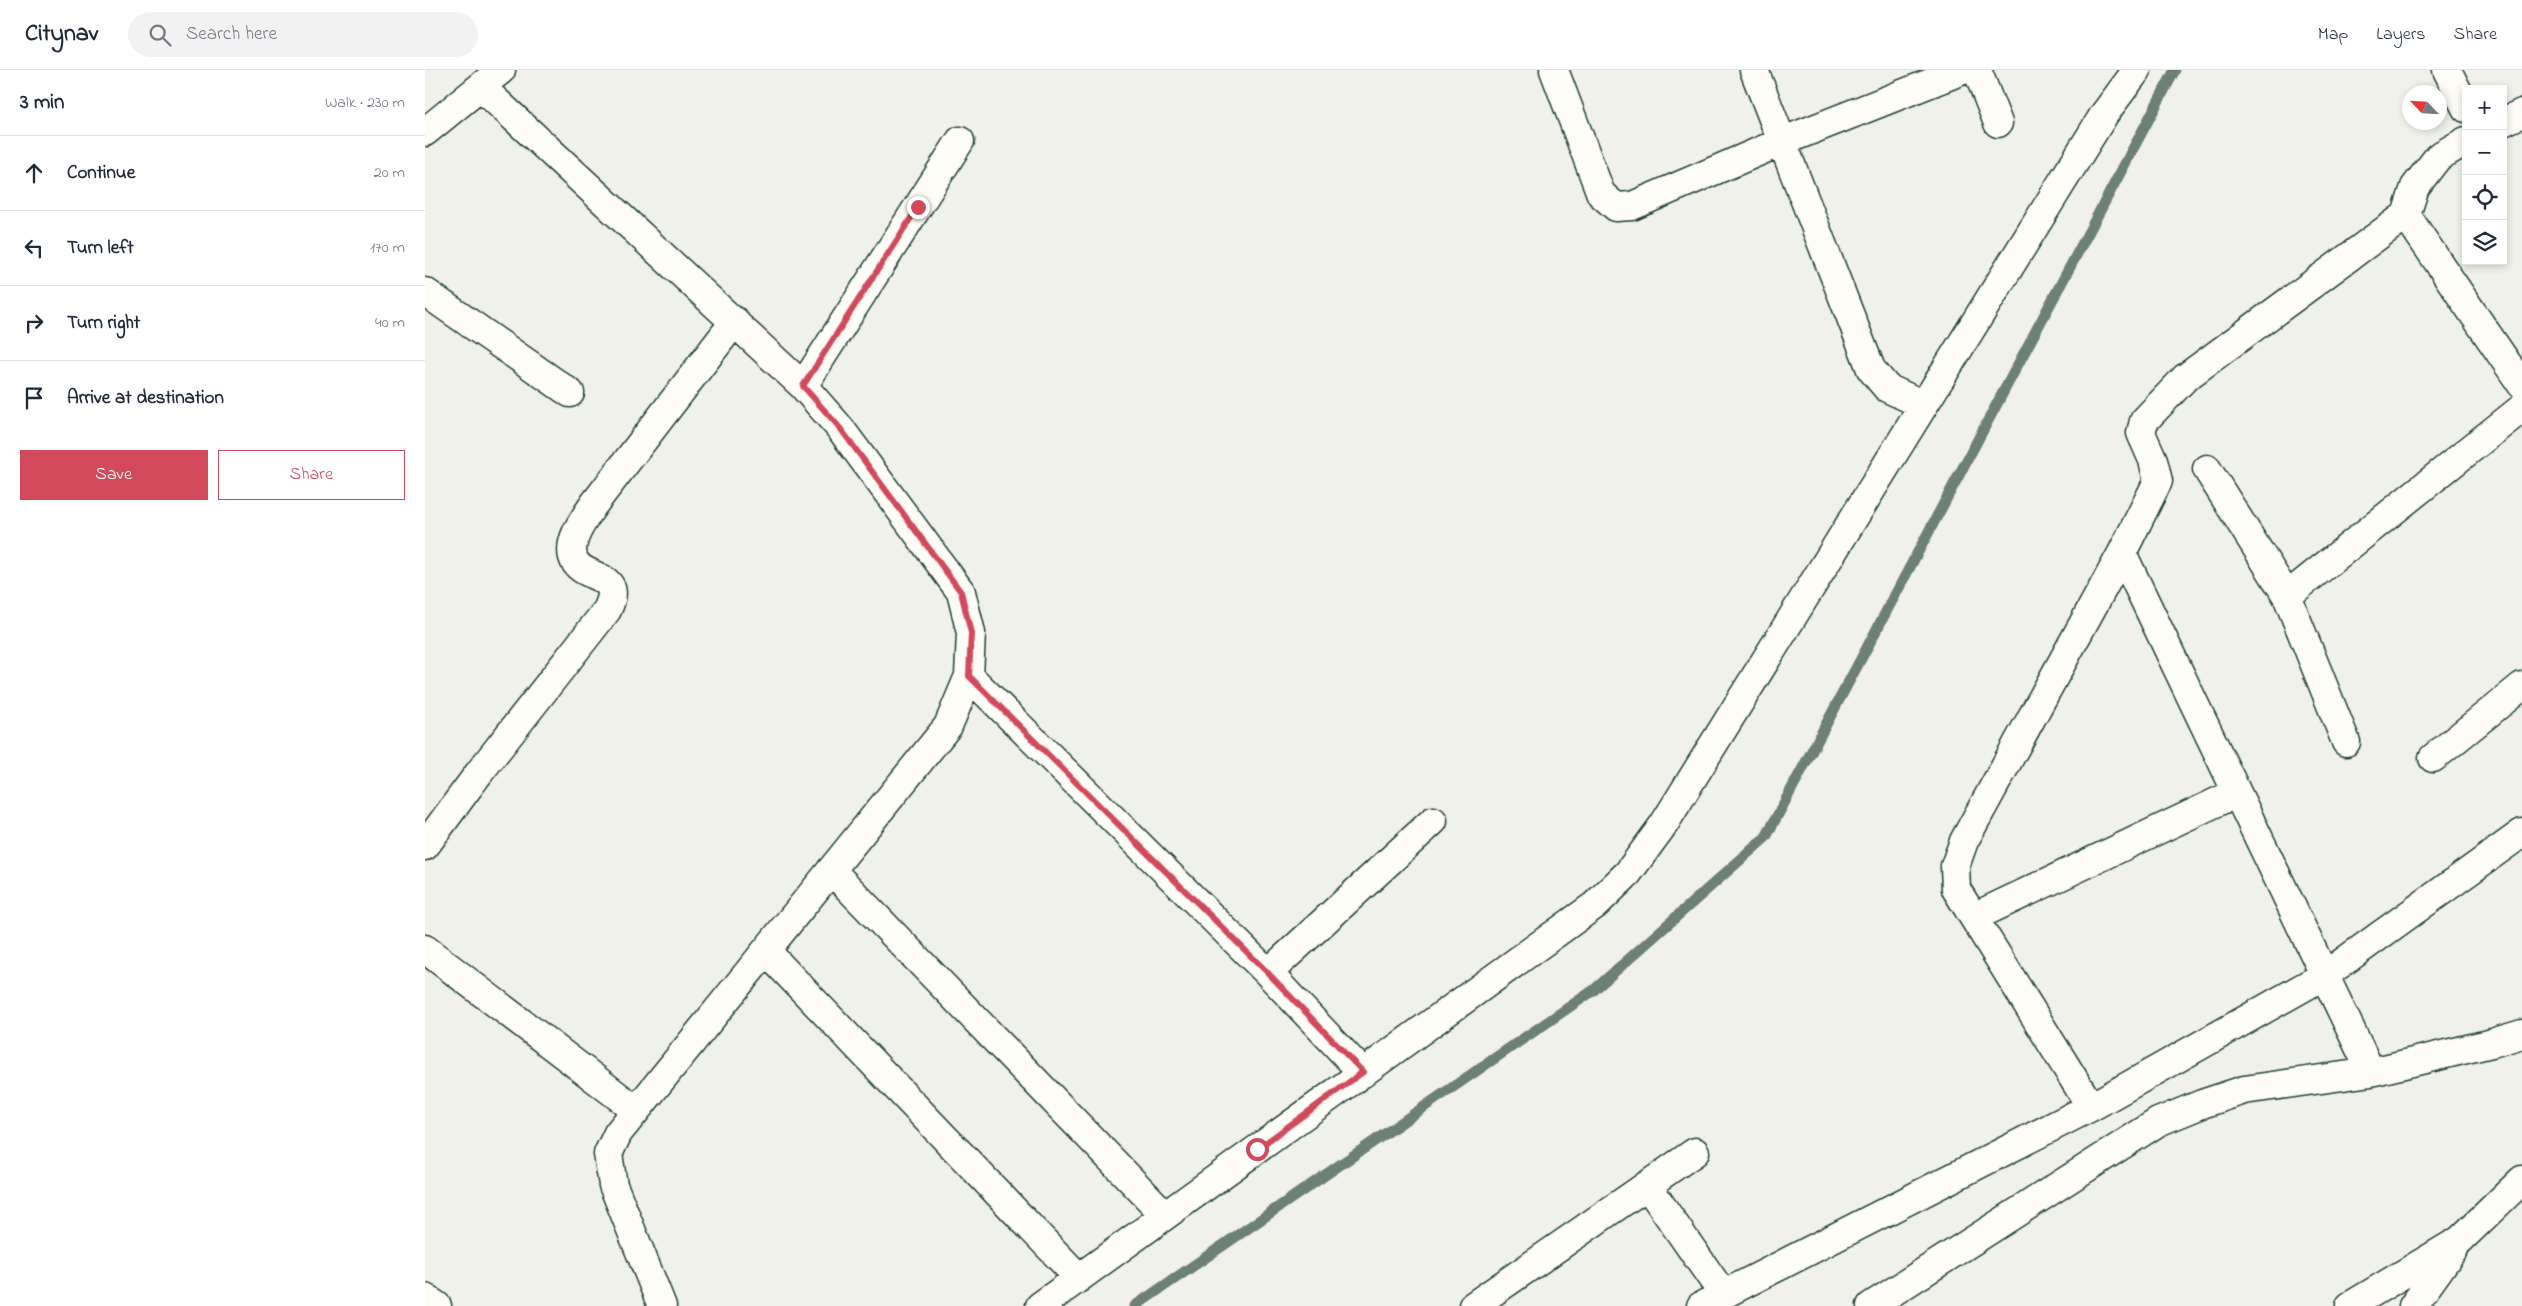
<!DOCTYPE html>
<html lang="en">
<head>
<meta charset="utf-8">
<style>
	:root { --surface:#fff; --page:#f2f2f3; --text:#1f2937; --muted:#747a83; --line:#e0e1e3; --accent:#d1495b }
	body { margin:0; font-family:"Indie Flower",sans-serif; background:var(--page); color:var(--text) }
	.controls { position:absolute; right:15px; top:15px; display:grid; overflow:hidden; border-radius:0px; box-shadow:0 2px 8px #0003 }
	.controls button { width:45px; height:45px; display:grid; place-items:center; padding:0; border:0; border-bottom:1px solid var(--line); background:var(--surface); color:var(--text); font:25px sans-serif }
	.compass { position:absolute; left:1977px; top:15px; width:45px; height:45px; border-radius:50%; background:var(--surface); box-shadow:0 2px 8px #0003; rotate:295deg }
	.stop { position:absolute; width:15px; height:15px; margin:-11px; border:4px solid #d1495b; border-radius:50%; background:#fff }
	.stop.end { background:#d1495b; border-color:#fff; box-shadow:0 1px 5px #0008 }
	.list { margin:0; padding:0; list-style:none }
	h2 { display:flex; justify-content:space-between; align-items:center; height:65px; margin:0; padding:0 20px; font-size:21px }
	h2 small { font-size:16px; font-weight:400; color:var(--muted) }
	.list li { display:grid; grid-template-columns:32px 1fr auto; gap:15px; align-items:center; box-sizing:border-box; height:75px; padding:0 20px; border-top:1px solid var(--line) }
	.list b { display:block; font-size:19px; white-space:nowrap }
	.list em { font-size:16px; font-style:normal; color:var(--muted) }
	.actions { display:flex; gap:10px; padding:15px 20px }
	.actions a { flex:1; padding:11px 0; border:1px solid var(--accent); border-radius:0px; text-align:center; font-size:18px; color:var(--accent) }
	.actions .main { background:var(--accent); color:#fff }
	.icon { flex:none; width:28px; height:28px; fill:none; stroke:currentColor; stroke-width:2; stroke-linecap:round; stroke-linejoin:round }
	.map { position:relative; flex:none; width:2097px; height:1236px; overflow:hidden }
	header { display:flex; align-items:center; gap:30px; box-sizing:border-box; height:70px; padding:0 25px; background:var(--surface); border-bottom:1px solid var(--line) }
	header strong { font-size:24px }
	nav { display:flex; gap:28px; margin-inline-start:auto; font-size:18px }
	.search { width:350px; height:45px; background:var(--page); display:flex; align-items:center; gap:12px; box-sizing:border-box; padding:0 18px; border-radius:28px; color:var(--muted); font-size:19px }
	main { display:flex }
	aside { flex:1; background:var(--surface) }
	.map>svg:first-child { display:block }
	.lines { fill:none; stroke-linecap:round; stroke-linejoin:round }
	.stream { stroke:#6c8077; stroke-width:11 }
	.minor-casing { stroke:#1f3d34; stroke-width:31 }
	.minor { stroke:#fdfcf7; stroke-width:28 }
	.route { stroke:#d1495b; stroke-width:6 }
</style>
</head>
<body>
<header>
<strong>Citynav</strong>
<div class="search"><svg class="icon" aria-label="search" viewBox="0 0 24 24"><circle cx="10" cy="10" r="6"/><path d="M15 15l6 6"/></svg>Search here</div>
<nav><a>Map</a><a>Layers</a><a>Share</a></nav>
</header>
<main>
<aside>
<h2>3 min<small>Walk · 230 m</small></h2>
<ul class="list">
<li><svg class="icon" aria-label="ahead" viewBox="0 0 24 24"><path d="M12 20V5M6 11l6-6 6 6"/></svg><div><b>Continue</b></div><em>20 m</em></li>
<li><svg class="icon" aria-label="left" viewBox="0 0 24 24"><path d="M17 20v-9H6M10 6l-5 5 5 5"/></svg><div><b>Turn left</b></div><em>170 m</em></li>
<li><svg class="icon" aria-label="right" viewBox="0 0 24 24"><path d="M7 20v-9h11M14 6l5 5-5 5"/></svg><div><b>Turn right</b></div><em>40 m</em></li>
<li><svg class="icon" aria-label="arrive" viewBox="0 0 24 24"><path d="M6 21V4h12l-3 4 3 4H6"/></svg><div><b>Arrive at destination</b></div></li>
</ul>
<div class="actions"><a class="main">Save</a><a>Share</a></div>
</aside>
<div class="map">
<svg width="2097" height="1236" viewBox="0 0 2097 1236">
	<rect width="100%" height="100%" fill="#f0f1eb"/>
	<filter id="ink" filterUnits="userSpaceOnUse"><feTurbulence type="fractalNoise" baseFrequency=".02" numOctaves="2"/><feDisplacementMap in="SourceGraphic" scale="10" xChannelSelector="R" yChannelSelector="G"/><feConvolveMatrix kernelMatrix="1 2 1 2 8 2 1 2 1" color-interpolation-filters="sRGB"/></filter>
	<g filter="url(#ink)">
		<g class="lines">
			<path class="stream" d="M710,1236l459,-316 172,-153 409,-767"/>
			<defs>
				<path id="minor" d="M1129,0l47,124 15,13 16,-1 149,-64 182,-72
					M1329,0l117,299 16,19 37,17
					M1552,0l21,53
					M2022,0l19,38
					M56,17l322,299 37,42 121,164 10,41 -2,43 -21,50 -330,407 -10,21 5,31 49,121
					M2078,52l19,-9
					M0,62l76,-62
					M1981,145l116,170
					M0,222l145,101
					M378,316l157,-245
					M1782,399l80,127 59,146
					M1697,483l249,519
					M1862,526l235,-188
					M544,606l299,297 95,100
					M2008,688l89,-72
					M0,776l54,-73 128,-163c20,-40 -27,-28 -34,-53 -5,-18 12,-39 21,-53l141,-183
					M406,800l334,345
					M1549,847l262,-124
					M0,879l211,161
					M341,881l313,327
					M843,903l165,-152
					M1666,1037l-135,-218 -1,-23 9,-25 158,-288 36,-72 -5,-21 -12,-27 3,-12 41,-43 221,-163 9,-28 23,-30 28,-16
					M1222,1115l76,109
					M0,1228l12,8
					M615,1236l555,-401 33,-32 36,-49 441,-711 32,-43
					M1048,1236l222,-154
					M1276,1236l390,-199 234,-132 197,-142
					M1446,1236l287,-184 44,-18 42,-14 127,-18 121,-29 30,-9
					M1925,1236l110,-66 62,-60
					M1988,1236l42,-59"/>
			</defs>
			<use href="#minor" class="minor-casing"/>
			<use href="#minor" class="minor"/>
		</g>
	</g>
	<g class="lines" filter="url(#ink)">
		<path class="route" d="M493,137l-115,179 37,42 121,164 10,41 -2,43 299,297 95,99 -106,77"/>
	</g>
</svg>
<div class="controls">
<button>+</button>
<button>−</button>
<button><svg class="icon" aria-label="locate" viewBox="0 0 24 24"><circle cx="12" cy="12" r="6"/><path d="M12 2v4M12 18v4M2 12h4M18 12h4"/></svg></button>
<button><svg class="icon" aria-label="layers" viewBox="0 0 24 24"><path d="M12 4l9 5-9 5-9-5zM3 14l9 5 9-5"/></svg></button>
</div>
<svg class="compass" viewBox="-18 -18 36 36"><path d="M0-13l5 13h-10z" fill="#e53935"/><path d="M0 13l5-13h-10z" fill="#747a83"/></svg>
<div class="stop" style="left:832px;top:1079px"></div>
<div class="stop end" style="left:493px;top:137px"></div>
</div>
</main>
</body>
</html>
